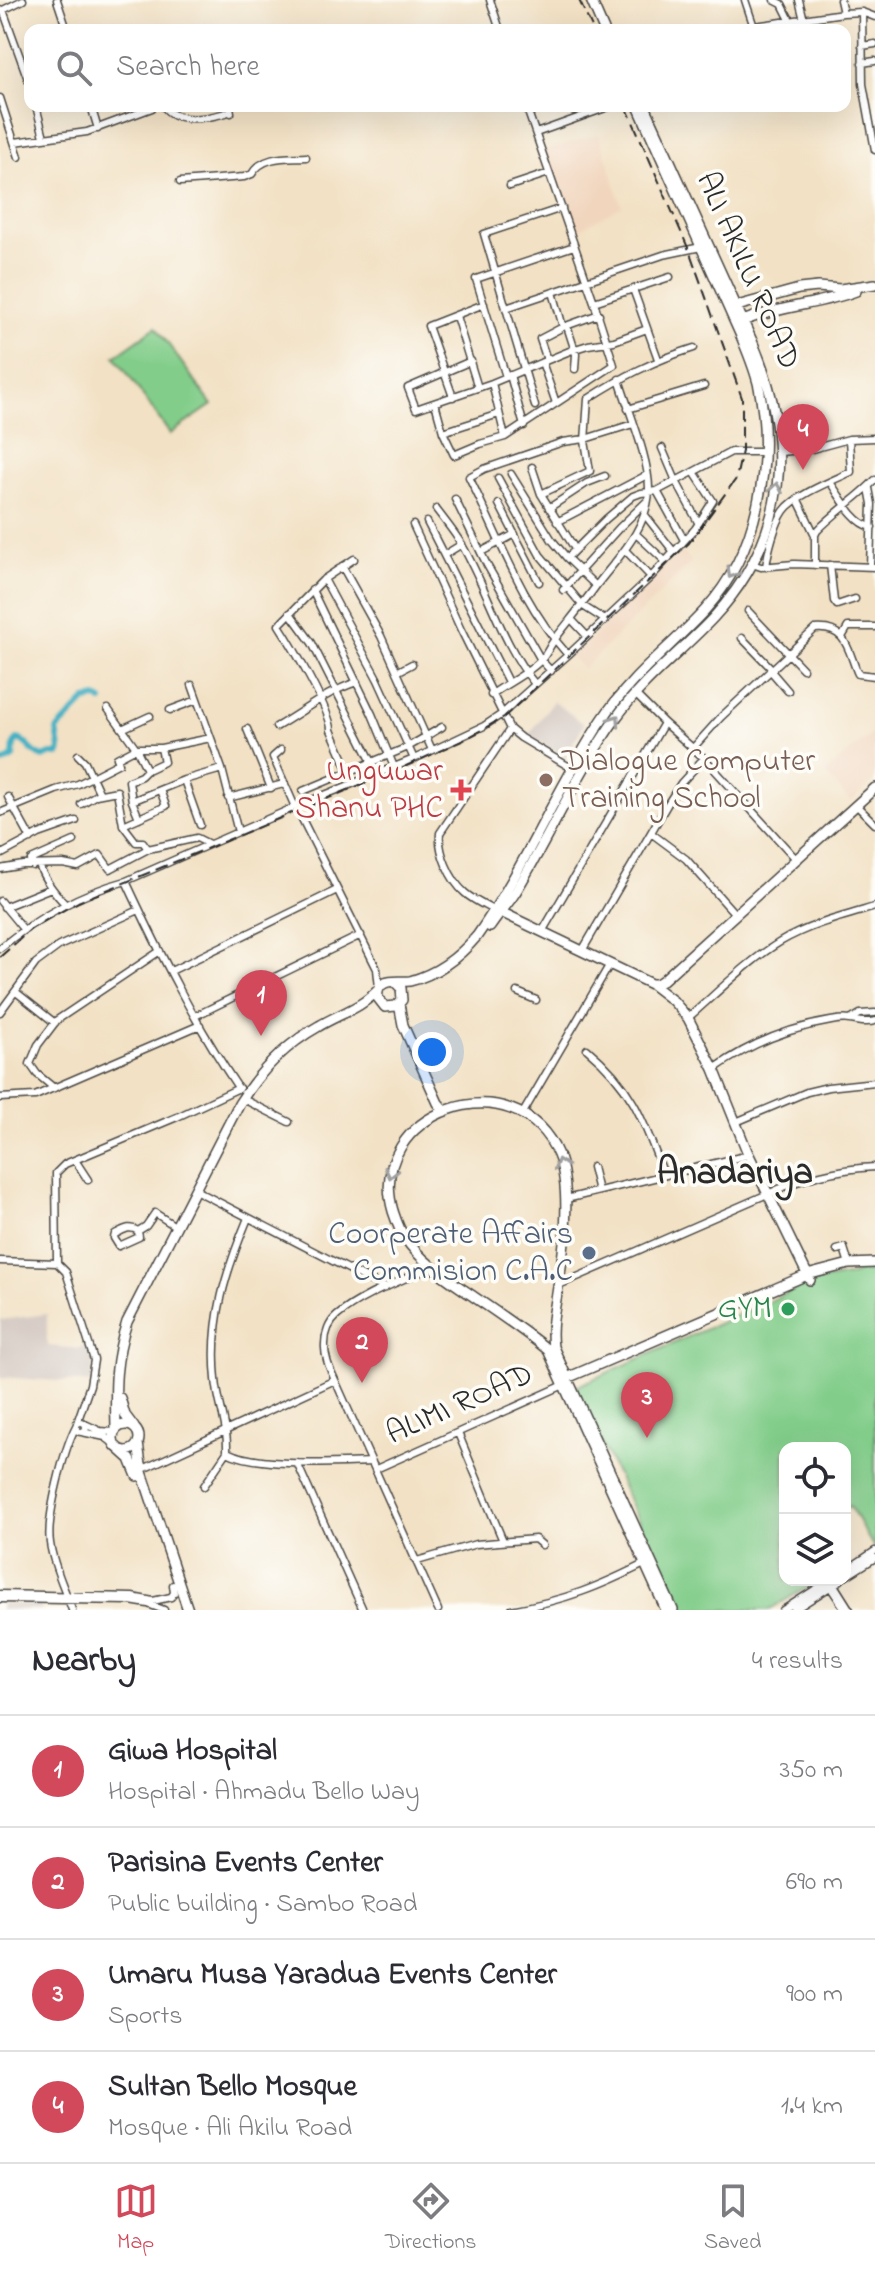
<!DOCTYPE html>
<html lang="en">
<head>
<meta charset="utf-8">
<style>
	:root { --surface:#fff; --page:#f7f7f7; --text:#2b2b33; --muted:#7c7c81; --line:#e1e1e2; --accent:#d1495b }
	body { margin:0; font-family:"Indie Flower",sans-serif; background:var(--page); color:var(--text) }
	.controls { position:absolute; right:24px; bottom:24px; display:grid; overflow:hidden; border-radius:16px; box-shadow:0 8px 32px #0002 }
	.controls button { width:72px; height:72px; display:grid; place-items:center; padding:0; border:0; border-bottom:2px solid var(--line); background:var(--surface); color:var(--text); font:40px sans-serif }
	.you { position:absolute; left:432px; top:1052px; width:28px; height:28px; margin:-20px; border:6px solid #fff; border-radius:50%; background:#1a73e8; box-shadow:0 0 0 12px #1a73e833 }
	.badge { display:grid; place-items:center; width:52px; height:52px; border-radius:50%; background:var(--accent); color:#fff; font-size:26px; font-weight:700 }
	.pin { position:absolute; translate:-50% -66px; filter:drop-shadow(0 2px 4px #0008) }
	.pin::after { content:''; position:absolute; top:42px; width:28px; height:24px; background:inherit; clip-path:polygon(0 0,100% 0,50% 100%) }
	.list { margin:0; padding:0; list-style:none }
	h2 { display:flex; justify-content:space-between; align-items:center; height:104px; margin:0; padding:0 32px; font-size:34px }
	h2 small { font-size:26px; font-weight:400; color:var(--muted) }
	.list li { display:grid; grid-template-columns:52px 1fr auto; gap:24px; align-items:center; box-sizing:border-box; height:112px; padding:0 32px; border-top:2px solid var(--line) }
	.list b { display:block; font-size:30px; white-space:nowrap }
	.list p { margin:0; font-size:26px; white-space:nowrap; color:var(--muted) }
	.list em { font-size:26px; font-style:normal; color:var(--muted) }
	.icon { flex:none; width:44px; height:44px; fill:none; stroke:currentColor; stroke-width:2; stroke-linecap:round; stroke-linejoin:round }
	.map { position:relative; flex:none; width:875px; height:1610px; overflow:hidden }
	.search { position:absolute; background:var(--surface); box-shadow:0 8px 32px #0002; left:24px; right:24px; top:24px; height:88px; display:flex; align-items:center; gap:20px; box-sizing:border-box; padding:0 28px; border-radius:16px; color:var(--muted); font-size:30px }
	.sheet { height:552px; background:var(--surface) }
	nav { display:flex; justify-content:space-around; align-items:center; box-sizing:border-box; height:112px; border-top:2px solid var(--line); background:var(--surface); font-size:22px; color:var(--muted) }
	nav a { display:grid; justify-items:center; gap:4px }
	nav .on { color:var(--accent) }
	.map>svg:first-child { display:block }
	.built { fill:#f1d5bd }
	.industrial { fill:#cec1ba }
	.green { fill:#82cd8a; stroke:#567c5a; stroke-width:2 }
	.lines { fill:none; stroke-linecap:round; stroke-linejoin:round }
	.river { stroke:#45b1c3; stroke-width:6 }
	.minor-casing { stroke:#494642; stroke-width:9 }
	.major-casing { stroke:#494642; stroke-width:12 }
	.minor { stroke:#fff; stroke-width:6 }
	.major { stroke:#fff; stroke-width:9 }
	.rail { stroke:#2b2b2b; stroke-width:2; stroke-dasharray:12 6; stroke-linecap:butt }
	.oneway { stroke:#a0a0a0 }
	.education-dot { fill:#8d6e63; stroke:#fdfcf7; stroke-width:3 }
	.health-dot { fill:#e0444e; stroke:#fdfcf7; stroke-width:3 }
	.service-dot { fill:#5c6f8a; stroke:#fdfcf7; stroke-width:3 }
	.leisure-dot { fill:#2e9e5b; stroke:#fdfcf7; stroke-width:3 }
	.labels { text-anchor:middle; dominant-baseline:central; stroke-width:7; stroke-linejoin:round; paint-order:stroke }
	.street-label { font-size:32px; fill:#2b2b2b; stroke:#fdfcf7 }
	.education-label { font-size:32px; fill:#785e54; stroke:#fdfcf7; text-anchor:start }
	.health-label { font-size:32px; fill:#be3a42; stroke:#fdfcf7; text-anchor:end }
	.service-label { font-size:32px; fill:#4e5e75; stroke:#fdfcf7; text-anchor:end }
	.leisure-label { font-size:32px; fill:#27864d; stroke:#fdfcf7; text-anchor:end }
	.quarter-label { font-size:36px; font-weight:bold; fill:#2b2b2b; stroke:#fdfcf7 }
</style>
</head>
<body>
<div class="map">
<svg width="875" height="1610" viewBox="0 0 875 1610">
	<rect width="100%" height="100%" fill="#fdfcf7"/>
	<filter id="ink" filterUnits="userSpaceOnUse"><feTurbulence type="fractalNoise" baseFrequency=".0125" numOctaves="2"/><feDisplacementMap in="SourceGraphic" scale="16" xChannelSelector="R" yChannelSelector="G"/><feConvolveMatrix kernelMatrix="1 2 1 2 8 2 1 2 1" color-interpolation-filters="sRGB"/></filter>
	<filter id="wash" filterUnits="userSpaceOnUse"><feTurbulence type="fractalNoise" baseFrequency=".006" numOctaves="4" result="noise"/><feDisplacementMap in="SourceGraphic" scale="32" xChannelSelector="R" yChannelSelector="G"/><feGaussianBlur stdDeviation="1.8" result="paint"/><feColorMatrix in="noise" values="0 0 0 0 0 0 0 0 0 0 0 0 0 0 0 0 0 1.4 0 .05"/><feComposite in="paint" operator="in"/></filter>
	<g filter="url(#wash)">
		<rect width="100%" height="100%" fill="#f2e1c4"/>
		<path class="built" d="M599,134l23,72 -48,26 -30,-81z
			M681,550l11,12 -109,107 -12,-12z
			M875,731v49l-24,22 -26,-29z"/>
		<path class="industrial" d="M553,701l31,23 -19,33 -36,-22z
			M47,1314v32l33,3 9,-6 5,16 -2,24 -92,-6v-57z
			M0,1603l40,2v5h-40z"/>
		<path class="green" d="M156,327l56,78 -42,29 -55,-78z
			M861,1271l14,1v278l-25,-44 -5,2v-60h-60v132h35l-52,30h-87l-106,-223 235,-104 42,-8z"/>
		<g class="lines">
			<path class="river" d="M0,764l13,-7 1,-13 4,-5c11,3 12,14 25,18l8,-3h8l1,-5 -3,-19 29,-30 11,-2 5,3"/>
		</g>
	</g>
	<g filter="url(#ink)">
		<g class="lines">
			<defs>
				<path id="minor" d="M57,0l10,30
					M490,0l10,30
					M745,0l9,27
					M774,0l8,4 9,18
					M799,0l5,20
					M840,0l3,13
					M3,10l27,75
					M1,11l22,-11
					M862,12l13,5
					M728,30l115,-17 19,-1 1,72 12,66
					M862,46l13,-2
					M862,63l13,-2
					M0,98l19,59
					M36,106l8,31
					M91,106l7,23
					M230,106l1,7
					M165,108c13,16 43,10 61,5
					M536,133l75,-27
					M15,142l72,-10 65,-24
					M180,182l64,-5 8,-3c11,-19 35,-16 54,-17
					M510,186l39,-13
					M633,289l25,70
					M553,292l10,35
					M594,302l76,-25
					M506,308l157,-53 38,-8
					M456,316l22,72
					M567,326l9,28 -1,15
					M547,360l-7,-21 23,-12 36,-13
					M471,361l-63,27 8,21 76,-26 80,-33 16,-5 26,-4 33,-12
					M542,362l14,41
					M510,375l14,51
					M506,377l-30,-98 98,-33
					M492,383l13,54
					M453,397l-25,-71 56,-22
					M435,403l8,29 11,23 26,-11 25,-7 109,-72 -20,-63 -68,-196
					M535,406l-51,-172 78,-26
					M628,409l76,-23
					M443,432l56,-18
					M849,439l26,-1
					M662,448l14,33 23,43
					M532,467l9,27 34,55
					M511,474l41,66 15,18 29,28
					M498,478l42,77 43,51 22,14
					M830,482c10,14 24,42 42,45
					M869,488l3,16 -2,63
					M657,491l27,49
					M541,494l49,-23 -5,-30 3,-42c36,-23 65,-38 106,-51
					M455,499l32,66 54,95 10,11
					M798,500l17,35
					M499,504l40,78
					M549,508l38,-25 18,-7
					M436,509c9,12 19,24 26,36 26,45 40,99 73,139
					M645,515l29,37
					M427,522l81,160
					M557,522l90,-47
					M413,525l48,105 49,99 11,9 52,31
					M636,534l29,27
					M625,550l26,27
					M481,552l34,-18
					M444,555l18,-11
					M567,558l39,-39 27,-23 8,-3 16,-2 74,-39h33
					M752,564l9,3 33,-3 81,3
					M815,565v-30l2,-4c18,-19 41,-33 58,-51
					M830,565l4,36 3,4 18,-6
					M342,566l39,70 51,114
					M766,567c2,-16 9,-43 18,-56 11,-16 50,-31 67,-39l-2,-33 -37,10 -32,3
					M324,579l54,101 36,79
					M312,590l60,124 22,53
					M563,590l56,-62 27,-26
					M748,611l55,58
					M290,613l22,30 66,131
					M572,620l15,16
					M842,637l6,-10h27
					M742,638l30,31
					M568,655c-47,-52 -68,-116 -99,-178l15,-8 79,-27 22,-3 48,-15
					M770,670l18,21
					M397,672l15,-8
					M192,685l30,84 16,63
					M635,694l29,29 40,35 92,101
					M491,695c16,-12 37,-21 50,-35 6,-6 9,-15 14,-21 14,-18 28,-35 41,-53 22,-29 51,-56 53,-95 1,-31 -21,-81 -30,-112
					M108,709l28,39h25
					M170,710l27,-10
					M276,727c28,-16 50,-35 81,-45
					M124,728l26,-12
					M247,729l24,59
					M693,748l28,-31 94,-88c33,-3 33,23 43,45l17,2
					M281,750l-8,7 22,50
					M78,755l7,7 15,32
					M349,771l-18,-41c1,-17 -41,-88 -52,-105l45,-46 30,-20
					M184,780l16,45
					M303,791l105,-44 34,-20
					M8,797l23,42
					M228,798l56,-14
					M132,801l52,-21 38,-11
					M81,804l15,-9 21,-4 6,34 13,17h7l5,7
					M859,808l16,16
					M0,813l56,-23 22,-6 41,-21 -2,-5 19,-10 11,22
					M139,818l-7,-17 -3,-20 12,-5 6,-6 17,-8 -3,-14 50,-10
					M302,819l75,150 2,19
					M123,825l43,-19 -6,-16
					M651,833l35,26 49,55
					M0,855l39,-21 37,-13
					M39,865c5,15 15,27 26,39
					M33,866l-2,-6 43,-19
					M0,869l23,-4 40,-1 15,3 22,-12 10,14 38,-20 49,-11 12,6
					M126,881c33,71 69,143 113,208
					M0,901l23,28
					M4,907l47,-19
					M493,910c-9,-5 -20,-10 -28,-17 -15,-13 -27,-41 -25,-60l70,-104
					M542,932l122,-209
					M0,948c38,-31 78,-54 126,-67l169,-74 119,-48 70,-33 18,-12 66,-59 83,-78 44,-48 18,-28 -19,-29
					M582,951l85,-146 14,-22 23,-25
					M171,971l166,-81
					M16,992l39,31
					M517,992l19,8
					M0,1012l36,-49 23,-17 80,-36
					M195,1016l166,-81
					M688,1018c30,-26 59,-56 92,-76 28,-17 64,-26 95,-35
					M850,1020l10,-6 15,-1
					M587,1049c46,38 57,73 77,126
					M714,1069c35,-25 75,-41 117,-48 6,-1 14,-2 19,-1 10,1 15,4 25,1
					M54,1088l-17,-14 -7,-10 8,-19 19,-25 103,-69
					M0,1098l35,-2 165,-71
					M247,1101l42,21
					M523,1113l87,-149
					M736,1122l71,-30 21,-5 47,-5
					M75,1160l13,20
					M592,1167l6,24
					M199,1192l186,96
					M768,1194c35,-17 69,-25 107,-27
					M566,1199l183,-44
					M248,1218c-22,53 -38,102 -32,161 2,26 12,44 11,73 31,16 109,11 145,10
					M138,1231c-9,-6 -14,-1 -23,3l-1,4 5,8 20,-9 -1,-6 8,-5 9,-13 20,13
					M837,1250l7,-2 5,16
					M0,1261l57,2 9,9 28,88 -4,25 -13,38
					M57,1263l-1,-90 9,-9 112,-47 62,-29
					M431,1267c-28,13 -71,29 -94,49 -8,7 -12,18 -12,28 -1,13 5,25 10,36l103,230
					M559,1285l204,-89
					M76 1427a5 5 0 1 1 10 0a5 5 0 1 1-10 0Z
					M85,1424l15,7 14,1
					M82,1432l23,5 8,6
					M458,1433l45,108
					M297,1463l66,147
					M376,1469l188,-84
					M141,1470l194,-90
					M204,1486l23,-34
					M417,1561l59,-17 59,-5 7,6
					M845,1571l30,-20
					M845,1577l30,-19
					M833,1583l17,27
					M829,1585l14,21
					M0,1594l132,3 21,4 18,-4 3,-4 -1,-8
					M0,1599l130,2 18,3 16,6
					M72,1610c-7,-21 -19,-44 -22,-67 -4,-25 14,-94 26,-117
					M511,1610c55,-10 88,-23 137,-48
					M783,1610l47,-30
					M794,1610l47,-30"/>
				<path id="major" d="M591,0l13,30
					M737,306l62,-17 19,-2 22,2 35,-5
					M743,321c37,-15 76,-16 113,-30
					M502,909l3,5 146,70 22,17 15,17 26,51 33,82 63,129
					M490,927c8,-12 17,-22 25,-34 35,-57 62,-120 101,-175 27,-38 65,-66 97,-100 76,-82 82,-178 39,-277l-107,-235
					M395,982l6,6 1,12 -6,6 -11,1 -7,-9c-1,-6 0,-12 7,-15 7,-3 17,-1 25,-2 27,-7 50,-25 67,-45 48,-68 79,-147 125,-216 28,-43 69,-73 103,-110 53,-58 69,-147 54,-223 -4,-18 -11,-34 -18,-51l-103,-230
					M651,984h6l6,-4 212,-192
					M399,1004l4,21 35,78 7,8
					M567,1378l240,-103 42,-11 26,-1
					M120,1398l5,17 9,12
					M113 1438a13 13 0 1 1 26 0a13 13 0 1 1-26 0Z
					M116,1429c-1,-41 -2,-67 11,-107l112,-218c20,-32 46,-59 80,-78 20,-12 42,-18 59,-36
					M138,1443l4,29 46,138
					M119,1449l11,10 7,17
					M666,1610l-118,-260c-27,-22 -56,-41 -84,-60 -22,-15 -43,-29 -59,-52 -6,-8 -9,-18 -12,-27 -29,-99 124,-153 165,-56 14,34 6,96 0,132 -3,21 -8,40 -5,60l120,263"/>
			</defs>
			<use href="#minor" class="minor-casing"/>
			<use href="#major" class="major-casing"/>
			<use href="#minor" class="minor"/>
			<use href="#major" class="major"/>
			<path class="rail" d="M579,0l14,30
				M0,957l31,-28 47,-27 328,-136 58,-26 40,-23 185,-174 47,-64 6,-28v-53l-53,-148 -63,-144"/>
		</g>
		<defs><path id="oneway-chevron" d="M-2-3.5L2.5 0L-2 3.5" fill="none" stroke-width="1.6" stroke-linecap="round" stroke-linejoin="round" transform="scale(2)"/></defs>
		<g class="oneway">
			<use href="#oneway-chevron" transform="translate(776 488) rotate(-81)"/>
			<use href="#oneway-chevron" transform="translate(732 573) rotate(121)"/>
			<use href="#oneway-chevron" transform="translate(615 720) rotate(-56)"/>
			<use href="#oneway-chevron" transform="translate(560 1164) rotate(-107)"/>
			<use href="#oneway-chevron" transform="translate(391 1173) rotate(103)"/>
		</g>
	</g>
	<circle class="education-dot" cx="546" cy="780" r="8"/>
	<path class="health-dot" d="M457 778h8v8h8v8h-8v8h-8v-8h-8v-8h8z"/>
	<circle class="service-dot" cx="589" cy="1253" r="8"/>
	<circle class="leisure-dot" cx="788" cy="1309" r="8"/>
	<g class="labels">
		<g class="street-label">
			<text transform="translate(747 271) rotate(66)">ALI AKILU ROAD</text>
			<text transform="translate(460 1405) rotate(-24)">ALIMI ROAD</text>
		</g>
		<g class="education-label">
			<text x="562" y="762">Dialogue Computer<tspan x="562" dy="37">Training School</tspan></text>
		</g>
		<g class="health-label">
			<text x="443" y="772">Unguwar<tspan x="443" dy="37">Shanu PHC</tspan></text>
		</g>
		<g class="service-label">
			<text x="573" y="1235">Coorperate Affairs<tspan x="573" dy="37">Commision C.A.C</tspan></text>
		</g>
		<g class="leisure-label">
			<text x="772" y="1309">GYM</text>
		</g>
		<g class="quarter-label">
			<text x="735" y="1174">Anadariya</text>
		</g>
	</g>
</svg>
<div class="controls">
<button><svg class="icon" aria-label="locate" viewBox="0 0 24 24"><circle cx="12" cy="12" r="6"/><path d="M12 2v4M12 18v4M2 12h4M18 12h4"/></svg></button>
<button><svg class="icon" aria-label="layers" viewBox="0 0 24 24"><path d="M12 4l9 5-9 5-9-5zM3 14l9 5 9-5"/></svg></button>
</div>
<div class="you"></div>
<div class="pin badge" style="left:261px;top:1036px">1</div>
<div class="pin badge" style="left:362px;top:1383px">2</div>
<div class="pin badge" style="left:647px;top:1438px">3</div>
<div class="pin badge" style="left:803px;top:470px">4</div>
<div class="search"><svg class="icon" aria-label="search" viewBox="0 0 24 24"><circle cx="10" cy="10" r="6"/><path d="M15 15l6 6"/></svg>Search here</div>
</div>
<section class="sheet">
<h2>Nearby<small>4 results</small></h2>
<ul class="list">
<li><span class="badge">1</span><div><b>Giwa Hospital</b><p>Hospital · Ahmadu Bello Way</p></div><em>350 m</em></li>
<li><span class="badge">2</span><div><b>Parisina Events Center</b><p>Public building · Sambo Road</p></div><em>690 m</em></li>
<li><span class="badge">3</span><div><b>Umaru Musa Yaradua Events Center</b><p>Sports</p></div><em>900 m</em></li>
<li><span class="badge">4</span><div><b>Sultan Bello Mosque</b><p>Mosque · Ali Akilu Road</p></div><em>1.4 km</em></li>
</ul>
</section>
<nav>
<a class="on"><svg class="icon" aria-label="map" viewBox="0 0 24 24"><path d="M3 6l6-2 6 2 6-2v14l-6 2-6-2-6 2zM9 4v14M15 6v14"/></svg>Map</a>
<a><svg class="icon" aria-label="directions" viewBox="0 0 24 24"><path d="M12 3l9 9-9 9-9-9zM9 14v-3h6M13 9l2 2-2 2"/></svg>Directions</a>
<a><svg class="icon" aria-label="saved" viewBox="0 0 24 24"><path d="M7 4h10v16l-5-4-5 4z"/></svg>Saved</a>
</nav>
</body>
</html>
